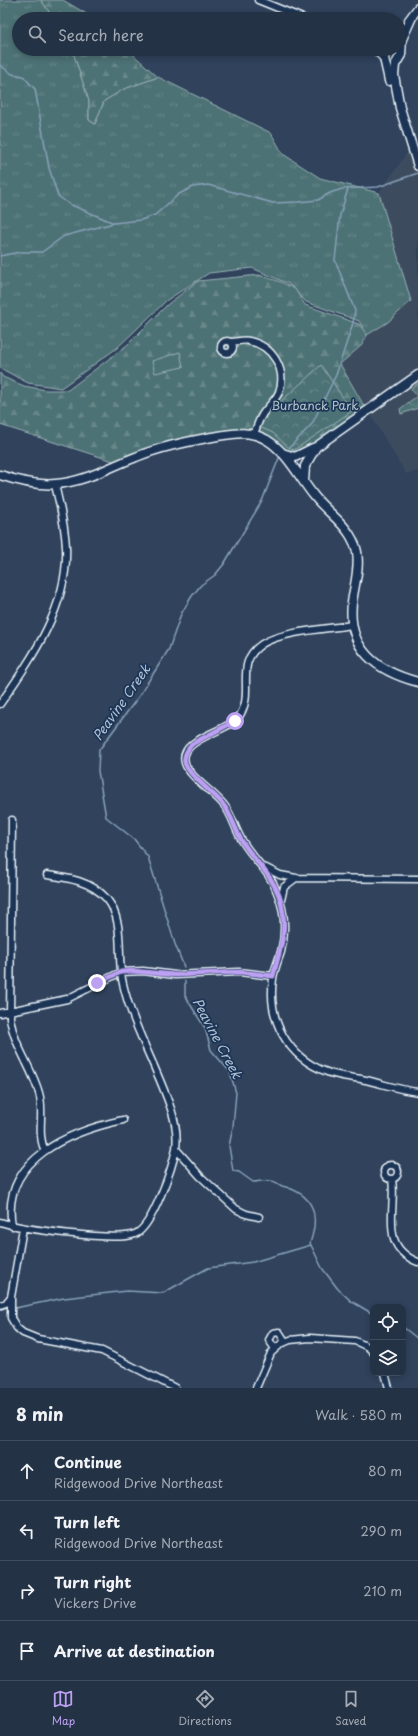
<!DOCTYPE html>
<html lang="en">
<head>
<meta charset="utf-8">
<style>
	:root { --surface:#243245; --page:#303e50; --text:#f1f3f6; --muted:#a3aab3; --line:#414d5e; --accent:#bca0f2 }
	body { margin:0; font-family:"Playpen Sans",sans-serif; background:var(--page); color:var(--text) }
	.controls { position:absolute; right:12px; bottom:12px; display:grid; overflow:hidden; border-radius:8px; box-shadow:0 2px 6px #0003 }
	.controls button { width:36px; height:36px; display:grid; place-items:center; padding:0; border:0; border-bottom:1px solid var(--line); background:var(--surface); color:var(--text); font:20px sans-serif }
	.stop { position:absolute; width:12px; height:12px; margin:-9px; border:3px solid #bca0f2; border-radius:50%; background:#fff }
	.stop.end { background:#bca0f2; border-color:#fff; box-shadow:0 1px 4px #0008 }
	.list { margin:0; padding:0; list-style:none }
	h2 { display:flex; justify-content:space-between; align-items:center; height:52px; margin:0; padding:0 16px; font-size:17px }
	h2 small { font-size:13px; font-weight:400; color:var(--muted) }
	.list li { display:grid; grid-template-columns:26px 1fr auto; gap:12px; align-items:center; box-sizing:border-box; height:60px; padding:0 16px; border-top:1px solid var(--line) }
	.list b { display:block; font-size:15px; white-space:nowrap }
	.list p { margin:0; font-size:13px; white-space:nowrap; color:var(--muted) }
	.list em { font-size:13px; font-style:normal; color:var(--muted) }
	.icon { flex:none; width:22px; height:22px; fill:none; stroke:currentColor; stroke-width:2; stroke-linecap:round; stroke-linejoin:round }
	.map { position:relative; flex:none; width:418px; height:1388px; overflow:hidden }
	.search { position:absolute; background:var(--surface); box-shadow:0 2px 6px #0003; left:12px; right:12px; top:12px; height:44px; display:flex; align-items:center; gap:10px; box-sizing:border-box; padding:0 14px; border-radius:22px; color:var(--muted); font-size:15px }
	.sheet { height:292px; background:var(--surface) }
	nav { display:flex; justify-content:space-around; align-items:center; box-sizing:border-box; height:56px; border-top:1px solid var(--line); background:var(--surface); font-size:11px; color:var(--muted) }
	nav a { display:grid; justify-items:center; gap:2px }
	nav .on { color:var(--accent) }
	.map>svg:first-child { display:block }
	.built { fill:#3d4b5f }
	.grass { fill:url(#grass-tufts); stroke:#9ab2b6 }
	.forest { fill:url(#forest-firs); stroke:#9ab2b6 }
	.park { fill:url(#park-crowns); stroke:#9ab2b6 }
	.garden { fill:#4d7274; stroke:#9ab2b6 }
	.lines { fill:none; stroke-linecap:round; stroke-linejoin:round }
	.stream { stroke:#88a2ba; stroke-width:1.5 }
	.street-casing { stroke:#e8f1f8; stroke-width:9 }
	.secondary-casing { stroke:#e8f1f8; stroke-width:11 }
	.street { stroke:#1d3557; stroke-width:6 }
	.secondary { stroke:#1d3557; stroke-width:8 }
	.route { stroke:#bca0f2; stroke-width:5 }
	.labels { text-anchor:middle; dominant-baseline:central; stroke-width:3.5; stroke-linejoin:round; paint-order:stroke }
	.park-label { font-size:12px; fill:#b2c5ca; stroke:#1d3557 }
	.water-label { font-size:13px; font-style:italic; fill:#b0c3d4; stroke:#1d3557 }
</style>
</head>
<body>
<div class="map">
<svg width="418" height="1388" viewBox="0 0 418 1388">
	<defs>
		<pattern id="grass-tufts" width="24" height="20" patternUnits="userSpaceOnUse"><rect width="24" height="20" fill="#4d7274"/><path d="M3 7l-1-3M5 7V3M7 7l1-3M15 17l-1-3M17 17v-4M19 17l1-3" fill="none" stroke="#678789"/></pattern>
		<pattern id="forest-firs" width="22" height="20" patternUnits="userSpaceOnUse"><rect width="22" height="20" fill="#4d7274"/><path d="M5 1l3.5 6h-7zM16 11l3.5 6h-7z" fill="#678789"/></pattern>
		<pattern id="park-crowns" width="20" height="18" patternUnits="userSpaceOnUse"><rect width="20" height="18" fill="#4d7274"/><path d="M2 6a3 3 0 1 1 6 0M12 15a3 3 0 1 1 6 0" fill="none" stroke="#678789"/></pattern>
	</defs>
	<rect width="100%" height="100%" fill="#30425c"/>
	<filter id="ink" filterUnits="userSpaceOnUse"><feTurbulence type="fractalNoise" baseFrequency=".025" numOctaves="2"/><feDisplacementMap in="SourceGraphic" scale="8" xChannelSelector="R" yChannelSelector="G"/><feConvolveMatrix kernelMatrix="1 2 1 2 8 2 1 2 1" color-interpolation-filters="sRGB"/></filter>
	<g filter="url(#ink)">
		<path class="built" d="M418,145v326l-12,3 -66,-110 22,-19 5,-10 21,-13 23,-21 -32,-108 32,-46z"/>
		<path class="grass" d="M0,0h41l13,19h-35v30h53l17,52v19l6,4 9,-23 20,-12 34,-12 113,56 12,21 37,24 59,15 32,108 -23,21 -21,13 -8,-14 -53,-19 -17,-18 -37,-16 -43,5 -42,27 -50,48 -56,40 -33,-5 -28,-15z
			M418,383v25l-17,6 -1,-5 17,-13 -6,-7z"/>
		<path class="forest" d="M41,0h22l32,19h-41z
			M72,49h55l31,28 -34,12 -20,12 -9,23 -6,-4v-19z
			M259,275l22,7 14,7 10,16 54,19 8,11 -5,10 -22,19 27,47 -69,42 -7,1 -28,-15 -30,-3 -117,26 -116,-37v-52l3,4 21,9 22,4h22l59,-45 41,-41 30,-23z"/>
		<path class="park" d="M321,365l31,46 -58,39 -6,-3 -15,-14 -18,-8z"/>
		<path class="garden" d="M180,352l3,15 -28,6 -3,-12z"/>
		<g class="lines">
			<path class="stream" d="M0,65l12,9 11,2 12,13 14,79 9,28 11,8 45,19
				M0,256l20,-4h22l22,-16 50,-13 27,-3 14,-5 24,-21 14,-7 15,-2 65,18 26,-1 19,-2 12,-7 12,-4 36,-2 40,-14
				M290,447l22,-23 24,-49 17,-52 2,-12 -20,-51 5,-45 8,-26
				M184,967l-9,-23 -27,-87 -14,-18 -28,-22 -8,-46 1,-21 40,-54 30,-47 12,-35 11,-18 9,-11 14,-10 9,-11 38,-63 17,-43
				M185,981v15l20,32 6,22 19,22 6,21 -3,34 -4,19 4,25 6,1 14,10c6,0 11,-3 18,-1 4,0 7,3 11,5 32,8 38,29 28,57l12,25 16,21 13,12 22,13
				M15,1308l49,-10 63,-7 36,2 45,-25 45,-6 58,-17
				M0,1310l5,-2
				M403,1327l15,12"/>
			<defs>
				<path id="street" d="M258,0l47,19
					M373,49l10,9
					M221 347a6 6 0 1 1 12 0a6 6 0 1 1-12 0Z
					M231,342c6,0 13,-3 18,-1 24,5 38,29 30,51 -4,10 -14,16 -18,25 -3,5 -5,12 -7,17
					M352,625c-24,4 -70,6 -90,19 -30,20 -5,49 -24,74 -12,14 -60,21 -53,45 4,14 29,29 39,42 9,11 11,25 19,37 11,18 27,30 34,50 8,19 9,40 4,60 -3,9 -7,18 -8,27 -6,41 15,79 54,93 13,5 26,5 39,8 17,4 34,10 52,12
					M0,704c32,-46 69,-98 66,-157 -1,-21 -6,-42 -11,-62
					M12,820l-2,198c4,28 22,49 29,75 6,19 -3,40 6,58
					M266,868l14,7 16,3 122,1
					M281,900l3,-13 12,-9
					M0,1013l67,-14 54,-27 22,-1 32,4 64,-3 34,4
					M176,1149l24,27 36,33 10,5 13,3
					M384 1172a7 7 0 1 1 14 0a7 7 0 1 1-14 0Z
					M392,1179c5,31 -14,67 26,83
					M0,1222c22,7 116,20 135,12 17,-6 38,-68 41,-86 2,-14 -1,-27 -5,-39 -14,-42 -38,-82 -48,-125 -7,-27 3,-61 -16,-85 -16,-18 -38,-21 -60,-24
					M12,1226c-12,-67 59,-95 111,-106
					M11,1297v21l6,10 6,5 15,6 64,12 73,37
					M0,1305l6,-2 5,-6 12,-69
					M275,1349l-6,-9 4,-7 6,-1 6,9
					M385,1373l4,15
					M256,1388l15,-35 10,-9 9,-4 20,-2 45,3 13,6 5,5"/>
				<path id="secondary" d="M412,17l-10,22 -1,16 -6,10 -1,10 6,33 18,58
					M409,20l9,-12
					M383,49c-1,5 5,24 6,32
					M282,453l13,4 18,-9
					M0,475c18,6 37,11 56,9 29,-2 53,-17 80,-27 24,-10 50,-15 76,-20 19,-3 37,-8 55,3 21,13 33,39 48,57 11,14 26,23 35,38 3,5 6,11 7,17 3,17 -3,34 -5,51 -5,47 25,68 66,79
					M304,482l1,-16 11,-19 102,-72"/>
			</defs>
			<use href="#street" class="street-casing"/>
			<use href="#secondary" class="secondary-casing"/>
			<use href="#street" class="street"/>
			<use href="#secondary" class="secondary"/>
		</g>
	</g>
	<g class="lines" filter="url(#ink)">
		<path class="route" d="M97,983l24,-11 11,-1 43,4 65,-3 33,4c7,-27 15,-46 8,-74 -7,-27 -28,-41 -41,-64 -6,-12 -9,-24 -18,-35 -9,-11 -33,-27 -37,-40 -2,-7 2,-13 7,-19l43,-23"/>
	</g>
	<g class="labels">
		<g class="park-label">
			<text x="315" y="405">Burbanck Park</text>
		</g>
		<g class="water-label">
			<text transform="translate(121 702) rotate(-55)">Peavine Creek</text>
			<text transform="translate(218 1038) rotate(62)">Peavine Creek</text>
		</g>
	</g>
</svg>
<div class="controls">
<button><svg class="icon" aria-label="locate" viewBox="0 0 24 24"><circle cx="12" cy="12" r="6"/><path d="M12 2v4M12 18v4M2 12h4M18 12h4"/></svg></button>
<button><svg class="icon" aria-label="layers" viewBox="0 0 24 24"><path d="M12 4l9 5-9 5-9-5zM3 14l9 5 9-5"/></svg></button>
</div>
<div class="stop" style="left:235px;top:721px"></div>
<div class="stop end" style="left:97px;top:983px"></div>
<div class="search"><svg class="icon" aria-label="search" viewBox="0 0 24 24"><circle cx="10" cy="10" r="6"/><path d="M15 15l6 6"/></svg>Search here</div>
</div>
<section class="sheet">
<h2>8 min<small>Walk · 580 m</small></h2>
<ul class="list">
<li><svg class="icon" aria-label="ahead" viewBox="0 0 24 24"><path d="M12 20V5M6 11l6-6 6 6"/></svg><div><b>Continue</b><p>Ridgewood Drive Northeast</p></div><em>80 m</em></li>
<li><svg class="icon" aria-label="left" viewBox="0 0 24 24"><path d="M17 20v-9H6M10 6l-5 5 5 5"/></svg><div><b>Turn left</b><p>Ridgewood Drive Northeast</p></div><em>290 m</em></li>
<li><svg class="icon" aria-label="right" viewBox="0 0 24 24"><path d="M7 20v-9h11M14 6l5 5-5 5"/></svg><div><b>Turn right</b><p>Vickers Drive</p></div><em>210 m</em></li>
<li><svg class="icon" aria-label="arrive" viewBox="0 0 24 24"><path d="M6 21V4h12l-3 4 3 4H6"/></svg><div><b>Arrive at destination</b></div></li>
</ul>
</section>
<nav>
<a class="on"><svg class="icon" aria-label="map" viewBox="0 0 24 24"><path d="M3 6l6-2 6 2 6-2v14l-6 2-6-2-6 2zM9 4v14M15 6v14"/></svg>Map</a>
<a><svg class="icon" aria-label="directions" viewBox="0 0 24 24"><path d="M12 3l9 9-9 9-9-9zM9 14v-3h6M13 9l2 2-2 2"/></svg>Directions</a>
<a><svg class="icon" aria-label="saved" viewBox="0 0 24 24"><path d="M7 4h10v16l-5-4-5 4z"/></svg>Saved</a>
</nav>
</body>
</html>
